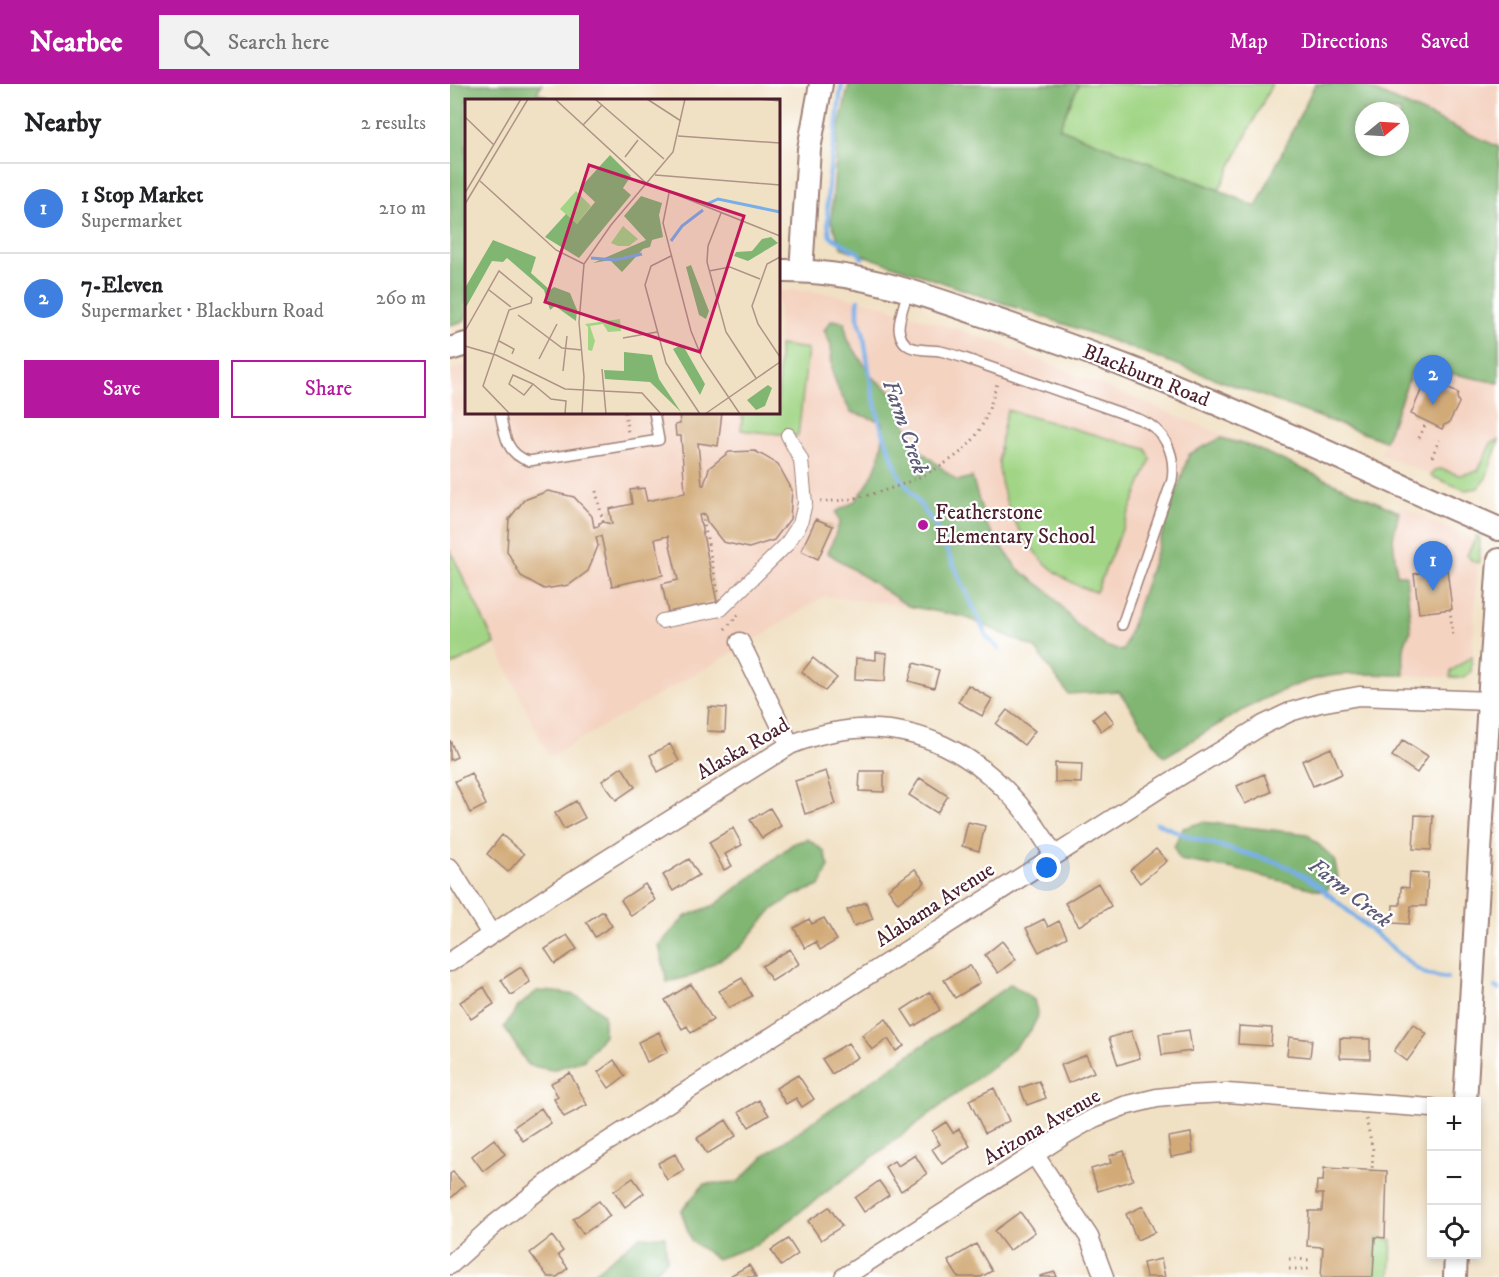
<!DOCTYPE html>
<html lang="en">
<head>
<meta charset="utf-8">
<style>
	:root { --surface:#fff; --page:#f2f2f2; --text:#202124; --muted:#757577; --line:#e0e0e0; --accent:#b5179e }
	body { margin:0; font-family:"IM FELL DW Pica",serif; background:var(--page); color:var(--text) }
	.controls { position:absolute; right:18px; bottom:18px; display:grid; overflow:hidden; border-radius:0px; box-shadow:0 3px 9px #0003 }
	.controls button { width:54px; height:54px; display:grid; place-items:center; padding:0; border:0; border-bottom:2px solid var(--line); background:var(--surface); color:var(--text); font:30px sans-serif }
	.compass { position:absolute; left:905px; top:18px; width:54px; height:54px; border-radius:50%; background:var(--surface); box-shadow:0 3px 9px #0003; rotate:72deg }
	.you { position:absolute; left:597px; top:784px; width:21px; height:21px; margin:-15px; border:4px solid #fff; border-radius:50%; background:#1a73e8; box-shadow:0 0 0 9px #1a73e833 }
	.badge { display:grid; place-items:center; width:39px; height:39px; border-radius:50%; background:var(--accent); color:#fff; font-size:20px; font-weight:700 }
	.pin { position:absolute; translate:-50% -50px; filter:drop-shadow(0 2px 3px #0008) }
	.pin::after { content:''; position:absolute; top:32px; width:21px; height:18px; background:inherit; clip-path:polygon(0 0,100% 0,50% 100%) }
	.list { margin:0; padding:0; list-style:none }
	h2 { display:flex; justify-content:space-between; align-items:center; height:78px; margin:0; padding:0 24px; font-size:26px }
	h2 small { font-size:20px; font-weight:400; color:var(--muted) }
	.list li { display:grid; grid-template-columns:39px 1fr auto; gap:18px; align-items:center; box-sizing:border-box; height:90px; padding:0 24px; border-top:2px solid var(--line) }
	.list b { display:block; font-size:22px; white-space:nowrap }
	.list p { margin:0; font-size:20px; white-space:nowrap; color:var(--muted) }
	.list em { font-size:20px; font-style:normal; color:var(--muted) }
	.actions { display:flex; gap:12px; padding:18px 24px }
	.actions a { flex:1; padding:14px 0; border:2px solid var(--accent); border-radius:0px; text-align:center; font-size:21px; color:var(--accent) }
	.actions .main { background:var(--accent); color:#fff }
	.icon { flex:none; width:33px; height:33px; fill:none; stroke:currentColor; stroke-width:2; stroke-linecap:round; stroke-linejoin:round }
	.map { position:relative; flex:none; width:1049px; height:1193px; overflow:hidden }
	header { display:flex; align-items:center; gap:36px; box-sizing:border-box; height:84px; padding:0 30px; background:var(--accent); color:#fff }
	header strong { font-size:28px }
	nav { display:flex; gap:33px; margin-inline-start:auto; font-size:21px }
	.search { width:420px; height:54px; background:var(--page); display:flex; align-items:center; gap:15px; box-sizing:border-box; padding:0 21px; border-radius:0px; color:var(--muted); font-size:22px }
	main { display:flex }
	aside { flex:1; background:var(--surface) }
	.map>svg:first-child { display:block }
	.built { fill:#f4d3c1 }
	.green { fill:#a1d585; stroke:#767a58; stroke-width:1.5 }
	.forest { fill:#80b672; stroke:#656a4e; stroke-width:1.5; fill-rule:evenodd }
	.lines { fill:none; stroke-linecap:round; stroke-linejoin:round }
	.stream { stroke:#78afe7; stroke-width:4.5 }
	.building { fill:#d2aa78 }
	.service-casing { stroke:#9e8078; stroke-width:12 }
	.pedestrian-casing { stroke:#9e8078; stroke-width:16 }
	.minor-casing { stroke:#9e8078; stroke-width:21 }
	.tertiary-casing { stroke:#9e8078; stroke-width:26 }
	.path { stroke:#9e8078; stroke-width:3; stroke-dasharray:1.5 4.5; stroke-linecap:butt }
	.service { stroke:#fff; stroke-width:9 }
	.pedestrian { stroke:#fff; stroke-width:14 }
	.minor { stroke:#fff; stroke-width:18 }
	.tertiary { stroke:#fff; stroke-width:22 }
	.poi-dot { fill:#b5179e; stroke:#fff; stroke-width:2 }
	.labels { text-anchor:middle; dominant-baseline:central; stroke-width:4.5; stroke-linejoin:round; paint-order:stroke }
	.street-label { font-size:21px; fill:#4a1f2b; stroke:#fff }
	.poi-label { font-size:21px; fill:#4a1f2b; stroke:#fff; text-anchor:start }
	.water-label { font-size:22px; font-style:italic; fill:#5c5976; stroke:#fff }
	.inset-river { fill:none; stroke:#78afe7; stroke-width:3 }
	.inset-road { fill:none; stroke:#ae9387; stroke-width:1.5 }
	.view { fill:#c2185b; fill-opacity:0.15; stroke:#c2185b; stroke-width:3 }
	.inset-edge { fill:none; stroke:#4a1f2b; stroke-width:3 }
</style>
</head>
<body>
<header>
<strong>Nearbee</strong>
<div class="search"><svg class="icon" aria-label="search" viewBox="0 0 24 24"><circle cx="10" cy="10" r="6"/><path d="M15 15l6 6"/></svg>Search here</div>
<nav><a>Map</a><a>Directions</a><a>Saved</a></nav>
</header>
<main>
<aside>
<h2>Nearby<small>2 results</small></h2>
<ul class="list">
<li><span class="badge" style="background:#3f7fe0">1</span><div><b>1 Stop Market</b><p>Supermarket</p></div><em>210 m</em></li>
<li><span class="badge" style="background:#3f7fe0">2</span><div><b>7-Eleven</b><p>Supermarket · Blackburn Road</p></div><em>260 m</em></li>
</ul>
<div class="actions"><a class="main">Save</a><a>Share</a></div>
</aside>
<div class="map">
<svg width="1049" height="1193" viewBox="0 0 1049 1193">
	<rect width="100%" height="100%" fill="#fff"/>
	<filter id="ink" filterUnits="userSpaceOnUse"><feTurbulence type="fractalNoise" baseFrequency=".0167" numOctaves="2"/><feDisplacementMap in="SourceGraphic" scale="12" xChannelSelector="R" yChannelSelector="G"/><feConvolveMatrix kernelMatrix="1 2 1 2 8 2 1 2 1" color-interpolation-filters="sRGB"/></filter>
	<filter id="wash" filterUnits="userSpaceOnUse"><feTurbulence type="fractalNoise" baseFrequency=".008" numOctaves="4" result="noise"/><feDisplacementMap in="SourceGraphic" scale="24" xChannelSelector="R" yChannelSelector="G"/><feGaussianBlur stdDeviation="1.35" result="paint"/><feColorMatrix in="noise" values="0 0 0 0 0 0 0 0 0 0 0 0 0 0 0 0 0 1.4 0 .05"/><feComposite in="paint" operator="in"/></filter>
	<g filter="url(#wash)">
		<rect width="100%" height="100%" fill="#f1e1c4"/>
		<path class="built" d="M909,0h140v63z
			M344,206l33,3 51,11 118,38 257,105 145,64 2,-6 79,38 -8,129 -9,6 -58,-3 -75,1 -67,24 -98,57 -45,-66 -51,3 -33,-46 -70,-31 -57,-11 -83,-10 -82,51 -194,110 -99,-207v-180l16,-5v47h312l1,-121z
			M964,282l85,17v57l-13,38 -8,10 -13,2 -85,-36z"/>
		<path class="green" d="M629,0h193l-53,106 -160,-62z
			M329,261l29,4 -10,87 -57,-6 2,-17 35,-1z
			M557,326l139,39 5,10 -55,133c-54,-14 -91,-70 -97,-123 -1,-20 4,-40 8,-59z
			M1049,356l-13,38 -8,10 -13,2 -34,-14 3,-6 7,-1 18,6 19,-4 13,-28z
			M1027,452l3,2 -1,25 -7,-2 -5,-6z
			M0,466l45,94 -45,22z
			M1022,572l-1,16 -9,6 -12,-1 1,-6z
			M925,1153l17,3 -2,37h-17z"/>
		<path class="forest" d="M2,0h90l-5,8 16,8h-87v215l-1,6 -15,4v-240z
			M399,0h230l-20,44 160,62 37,17 59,-123h44l140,63v236l-85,-17 -29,75 -292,-107 -251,-86 -11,-27 7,-89zM914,27h36v36h-36z
			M382,236l12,2 4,18 24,37 24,18 17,49 44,37 15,-4 14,47 31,44 32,24 26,31 30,23 18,5 66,-197 32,-16 32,9 146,65 -6,26 4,37h9l5,56c-10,14 -7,27 -7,44 -24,0 -50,-3 -74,1 -54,8 -119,54 -166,81l-45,-66 -51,3 -33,-46 -70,-31 -57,-11 -80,-53 12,-31 -4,-10c6,-4 15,-7 20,-12 19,-22 29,-51 27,-78l-32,-10 -12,-21 -7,-20 -1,-26 -7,-15z
			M753,738l104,12 27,25 4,19 -13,14 -91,-23 -54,-9 -6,-13 9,-19z
			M358,755l16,12 5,15 -9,20 -27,10 -22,15 -31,37 -48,28 -25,6 -8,-37 27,-29 29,-11 79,-62z
			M561,900l23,16 4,16 -7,14 -27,28 -248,187 -39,14 -26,-18 -10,-30 23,-27 34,-2 28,-28z
			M87,907c32,1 43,2 67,24v20l-20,25 -32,10 -24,-5 -24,-38 14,-20z
			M215,1152l2,24 -17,17h-61l50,-40z"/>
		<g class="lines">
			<path class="stream" d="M392,0c-3,17 -4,34 -7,51 -5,33 -11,68 -5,101l29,17 3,5
				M408,216v18l5,14 9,58 9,37 18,48 37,52 51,110 12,12
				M707,739l32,14 90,26 15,7 21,13 101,85 12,7 19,3
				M1045,903l4,2"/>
		</g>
		<g id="blocks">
			<path class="building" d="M976,295l32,14 -1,4 2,6 -10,20 -5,2 -2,4 -31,-15z
				M229,328h43l-4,34 -20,-3 4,42h2l5,-17 20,-16 26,-1 23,13 14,26 -2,29 -16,21 -25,8 -26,-6 -16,-20 -2,-8 -6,1 18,87 -49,10 -6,-28 16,-4 -10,-44 -13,3 8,36 -51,11 -11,-50 -5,1 2,9 -10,25 -19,14 -25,4 -23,-13 -14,-25 2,-32 15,-19 24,-9 26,6 18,19 2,11 5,-1v-3l4,-1 9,2 -3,-15 23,-5 -2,-14 14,-2 3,13 38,-8 -4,-57h-5l-1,-11 5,-1z
				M366,435l17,7 -15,33 -17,-8z
				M997,485l5,40 -33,4 -5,-39z
				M426,568l11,1 -2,28 -30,-2 1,-21 20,2z
				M363,574l24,20 -12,13 -23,-19z
				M464,579l25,7 -5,18 -25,-7z
				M518,601l24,14 -10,17 -24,-14z
				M259,623l17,1 -1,24 -18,-1z
				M557,626l28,21 -11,14 -28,-21z
				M655,626l9,12 -13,9 -8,-12z
				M0,656l7,17 -7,3z
				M953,656l25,16 -11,17 -25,-17z
				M220,660l9,17 -21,11 -8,-17z
				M881,664l11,26 -29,12 -11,-25z
				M605,679l27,1 -1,19 -26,-1z
				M172,683l13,20 -19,13 -14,-19z
				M376,687l10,33 -31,10 -10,-33z
				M410,687h24v21l-25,-1z
				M21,689l15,32 -16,8 -15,-32z
				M814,690l7,18 -26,12 -8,-18z
				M470,694l28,18 -11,17 -28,-18z
				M126,717l9,17 -21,11 -9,-16z
				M320,724l11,18 -19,12 -12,-18z
				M965,731l18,1 -2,34 -18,-1z
				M518,738l17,4 -6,25 -17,-5z
				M283,744l9,17 -17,9 7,12 -8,4 -15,-28z
				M52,751l22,19 -16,18 -21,-18z
				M706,765l11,12 -27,22 -10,-13z
				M239,775l10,16 -26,16 -10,-16z
				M465,785l10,13 -27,21 -10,-14z
				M960,788l18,1 -2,33h-15l-2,18 -17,-1 1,-18h7l1,-18 8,1z
				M648,799l13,23 -32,20 -14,-23z
				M195,800l10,16 -24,16 -10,-16z
				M416,818l7,17 -19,7 -7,-16z
				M153,827l9,15 -17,11 -9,-15z
				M374,834l13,22 -17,10 -4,-8 -11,6 -11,-20 15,-9 3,5z
				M594,835l4,8 11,-6 8,16 -28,15 -13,-24z
				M117,851l10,14 -22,15 -10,-15z
				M552,857l14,18 -18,14 -13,-18z
				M340,865l9,15 -27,17 -10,-15z
				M520,881l10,18 -25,15 -11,-18z
				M71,883l9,15 -19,13 -10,-15z
				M292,894l10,18 -23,12 -10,-17z
				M241,900l22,36 -22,13 -4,-7 -5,3 -17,-29z
				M34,903l10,17 -23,15 -11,-17z
				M480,908l10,18 -27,17 -11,-17z
				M436,935l18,27 -8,5 -8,-12 -16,11 -10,-15z
				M963,940l14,10 -20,27 -13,-10z
				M789,942l33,2 -1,18 -33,-2z
				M739,946l3,21 -30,4 -3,-21z
				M681,947l9,27 -22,7 -9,-27z
				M209,948l9,20 -21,10 -9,-20z
				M839,953l23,3 -2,17 -23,-2z
				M890,954l30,1v20l-30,-1z
				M398,959l10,14 -26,17 -10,-15z
				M636,971l8,17 -26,11 -7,-18z
				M164,976l11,16 -16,12 -11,-16z
				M120,989l17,32 -23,12 -10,-18 4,-2 -7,-14z
				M348,991l16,24 -12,8 -6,-9 -10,6 -10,-16z
				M589,997l7,17 -19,7 -7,-17z
				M544,1004l15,33 -24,12 -16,-33z
				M309,1016l10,15 -20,12 -10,-15z
				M91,1024l10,15 -28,18 -9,-14z
				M276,1036l10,16 -29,18 -10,-16z
				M496,1038l7,11 6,-4 11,17 -28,18 -10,-15 8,-5 -8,-13z
				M741,1049l2,20 -22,4 -3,-20z
				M44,1055l11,15 -22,17 -11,-15z
				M674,1067l9,29 -35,11 -7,-22 20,-6 -2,-7z
				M225,1070l9,17 -17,9 -9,-17z
				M465,1071l12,19 -26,17 -16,-24 9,-6 4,5z
				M874,1084l63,3 -2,67 -10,-1 -2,40h-52l2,-30 -16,-1 2,-35h13l1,-17h-7l1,-13h6z
				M3,1088l12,13 -15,14v-25z
				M183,1094l11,15 -19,14 -11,-16z
				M429,1097l10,14 -25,17 -9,-14z
				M149,1117l11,15 -27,18 -10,-15z
				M693,1122l12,26 -18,8 -11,-26z
				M379,1123l13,19 -21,14 -13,-19z
				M570,1128l15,20 -26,19 -15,-20z
				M102,1152l11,15 -5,4 10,13 -11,9h-9l-18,-24z
				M338,1155l10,15 -17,12 -10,-16z
				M526,1160l16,27 -11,6h-23l-10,-16z
				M711,1175l4,18h-19l-3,-14z
				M299,1181l7,12h-28z
				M605,1188l2,5h-17v-1z"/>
		</g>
	</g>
	<g filter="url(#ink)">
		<use href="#blocks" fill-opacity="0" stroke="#9e8078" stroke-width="1.5"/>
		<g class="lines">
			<defs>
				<path id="service" d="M458,207c-3,11 -9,26 -9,37 2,25 23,21 41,23 9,2 18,5 27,8l174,61c24,10 35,34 31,60l-50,145
					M50,328c4,21 6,43 29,49l130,-21 -5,-28"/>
				<path id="pedestrian" d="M212,537l59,-12 65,-64 14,-21 5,-21 -4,-43 -13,-25"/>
				<path id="minor" d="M290,558l50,103
					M0,784l41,66
					M0,878l107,-71 233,-146c112,-46 209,10 264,111
					M584,1070l55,83 15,40
					M0,1181l45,-41 76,-59 588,-376 104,-64 27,-13 30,-9 39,-7 130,5
					M394,1193l222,-143 28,-16 30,-12 33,-8 29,-3 41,-2 205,15"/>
				<path id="tertiary" d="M328,187c81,-2 155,27 230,53 40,14 80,28 120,43 125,49 247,108 371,162
					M351,187l8,-122 12,-65
					M0,265l16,-5
					M1015,1018l24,-401 10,-141
					M1005,1193l1,-23"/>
			</defs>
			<use href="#service" class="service-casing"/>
			<use href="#pedestrian" class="pedestrian-casing"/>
			<use href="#minor" class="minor-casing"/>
			<use href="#tertiary" class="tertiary-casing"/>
			<path class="path" d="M175,328l3,21
				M969,354l7,-15
				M982,373l7,-17
				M187,403v2
				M146,407l7,31
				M370,417c42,3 125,-27 152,-60 14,-17 19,-39 26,-60
				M252,430l16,78
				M976,457l3,31
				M992,461l3,25
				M1000,525l3,28
				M275,545l15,-16
				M916,1035l7,31 -1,20
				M839,1175l22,1
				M839,1185h21"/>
			<use href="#service" class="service"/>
			<use href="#pedestrian" class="pedestrian"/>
			<use href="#minor" class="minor"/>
			<use href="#tertiary" class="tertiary"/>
		</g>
	</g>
	<circle class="poi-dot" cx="473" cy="441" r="6"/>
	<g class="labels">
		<g class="street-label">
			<text transform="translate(696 292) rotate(22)">Blackburn Road</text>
			<text transform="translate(293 665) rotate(-30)">Alaska Road</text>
			<text transform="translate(485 821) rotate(-33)">Alabama Avenue</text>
			<text transform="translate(592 1043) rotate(-30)">Arizona Avenue</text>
		</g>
		<g class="poi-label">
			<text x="485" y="429">Featherstone<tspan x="485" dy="24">Elementary School</tspan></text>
		</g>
		<g class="water-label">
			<text transform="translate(455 343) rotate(71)">Farm Creek</text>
			<text transform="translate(900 809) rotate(38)">Farm Creek</text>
		</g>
	</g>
	<g transform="translate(15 15)">
		<rect width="315" height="315" fill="#f1e1c4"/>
		<path d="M111,92l15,15 -14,18 -17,-15zM158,127l15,13 -9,7h-11l-7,-3zM155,220l1,12 -13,1 -5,-8 -13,2 5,15 -3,10 -4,-1v-23l-3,-3z" fill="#a1d585"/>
		<path d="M145,56l21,21 -8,12 8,7 -52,63 -34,-21 21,-23 11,10 18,-22 -15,-14zM176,97l21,7 -3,12 4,22 -11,3 -2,7 -7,2 -21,23 -12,-12 -17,3 53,-23 -22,-24zM306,138l7,6 -30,18 -14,-5 2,-4 16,-1 10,-12zM28,141l43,17 -5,16 19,17 4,-3 16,6 7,17 -1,11 -21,-15 -5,4 -6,-20 -37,-32 -4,4 -11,-1 -27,48v-21zM226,166l18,46 -3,8 -7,-4 -13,-48zM214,247l6,3 20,35 -5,11 -27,-46zM159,253l28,3 7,24 22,33 -31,-30 -45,-3 -1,-9 20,1zM303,286l4,3 -7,18 -9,4 -9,-10z" fill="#80b672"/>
		<path class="inset-river" d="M242,105l11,-5 62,13M206,142l11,-15 21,-16M126,159l24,2 27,-6"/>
		<path class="inset-road" d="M90,0l90,83 135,54M130,0l69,60M182,0l34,22M294,0l21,2M0,18l29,28M118,26l19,-20M213,37l102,7M160,58l13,-17M190,76l125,10M15,82l76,69 28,14M0,94l56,-94M204,94l-6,30 28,108 11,27 38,56M0,105l63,-105M256,114l-13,33 -1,16 19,70 30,46M206,157l-20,10 -6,19 21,78 34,51M315,158l-13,7 -15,42 6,18 22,33M244,172l21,-4 30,12M24,191l22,17M53,216l44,33 20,2M0,232l34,-60 33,27 -1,5 -22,7 -26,76 27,28M158,239l34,-6M34,242l15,8 -2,5M0,247l31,9 69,34 77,4 19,21M74,260l18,-35M137,270l4,45M98,272l4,-35M48,276l20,9 -9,11 -15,-11zM68,285l18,15 15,2 -1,13M117,315l2,-37 -5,-55 5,-58 27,-39 62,-73 12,-53M240,315l75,-52"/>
		<path class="view" d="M124,66l155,51 -44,136 -155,-50z"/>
		<rect width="315" height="315" class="inset-edge"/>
	</g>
</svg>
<div class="controls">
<button>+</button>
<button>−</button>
<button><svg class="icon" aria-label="locate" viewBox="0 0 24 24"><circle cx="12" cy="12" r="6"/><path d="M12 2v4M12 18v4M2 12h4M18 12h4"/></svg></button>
</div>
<svg class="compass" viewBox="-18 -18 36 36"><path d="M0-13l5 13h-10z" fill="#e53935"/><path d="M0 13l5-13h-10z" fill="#757577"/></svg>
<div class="you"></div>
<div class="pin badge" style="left:983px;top:507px;background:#3f7fe0">1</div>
<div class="pin badge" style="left:983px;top:321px;background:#3f7fe0">2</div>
</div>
</main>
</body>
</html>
